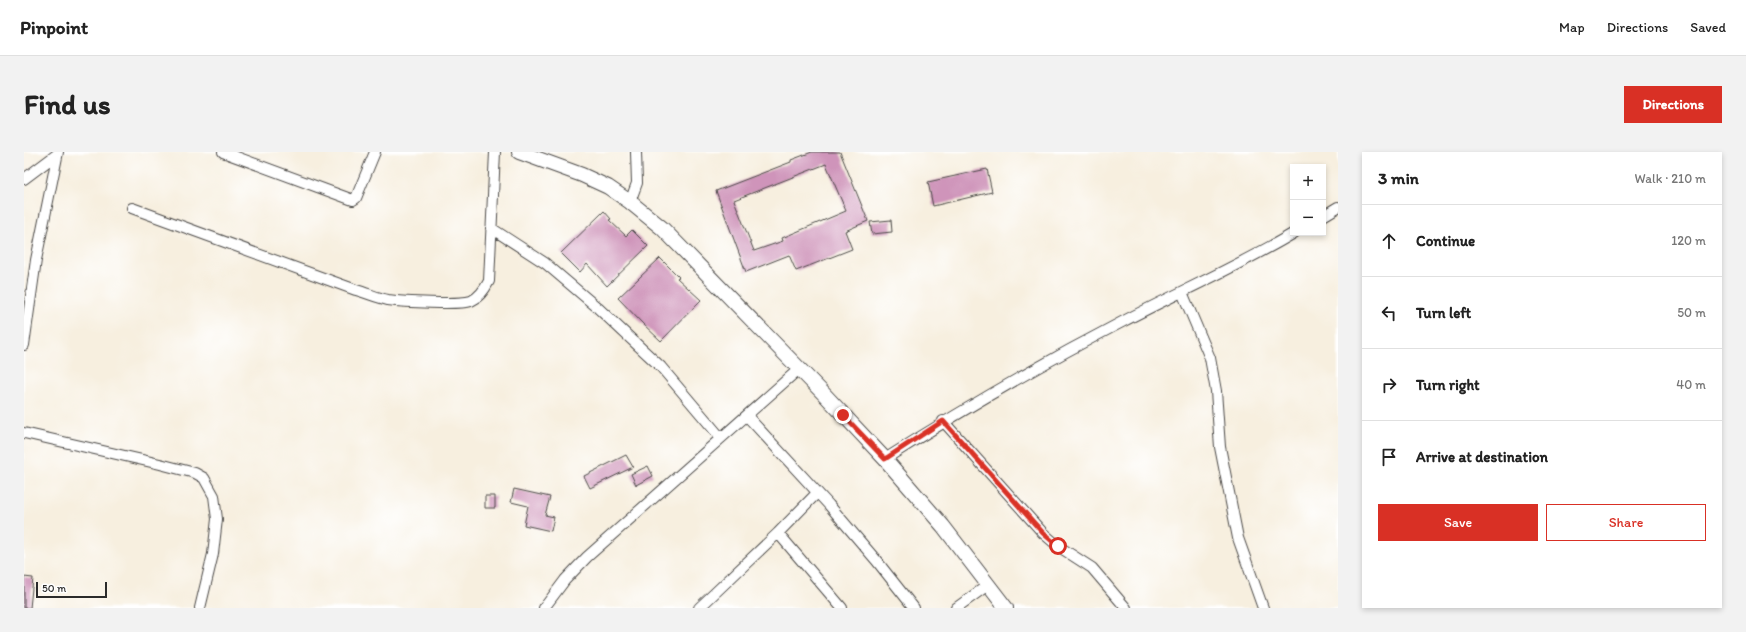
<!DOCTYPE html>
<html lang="en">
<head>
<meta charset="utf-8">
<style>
	:root { --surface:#fff; --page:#f2f2f2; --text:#222; --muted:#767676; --line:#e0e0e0; --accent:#d93025 }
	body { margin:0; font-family:Itim,sans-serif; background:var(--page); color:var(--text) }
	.controls { position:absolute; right:12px; top:12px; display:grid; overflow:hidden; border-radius:0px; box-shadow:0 2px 6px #0003 }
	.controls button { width:36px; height:36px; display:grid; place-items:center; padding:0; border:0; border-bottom:1px solid var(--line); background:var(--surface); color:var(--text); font:20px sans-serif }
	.scale { position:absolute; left:12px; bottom:10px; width:71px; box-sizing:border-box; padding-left:4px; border:2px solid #2b2b2b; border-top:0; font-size:11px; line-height:14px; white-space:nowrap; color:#2b2b2b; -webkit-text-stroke:3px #fff; paint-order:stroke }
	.stop { position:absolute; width:12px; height:12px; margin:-9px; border:3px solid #d93025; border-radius:50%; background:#fff }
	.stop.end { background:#d93025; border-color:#fff; box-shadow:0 1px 4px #0008 }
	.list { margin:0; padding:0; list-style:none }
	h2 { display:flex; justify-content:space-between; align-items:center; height:52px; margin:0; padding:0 16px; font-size:17px }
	h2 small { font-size:13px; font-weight:400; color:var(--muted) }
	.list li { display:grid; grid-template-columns:26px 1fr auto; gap:12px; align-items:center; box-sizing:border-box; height:72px; padding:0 16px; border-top:1px solid var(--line) }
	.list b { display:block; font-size:15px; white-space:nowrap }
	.list em { font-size:13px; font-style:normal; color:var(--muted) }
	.actions { display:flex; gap:8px; padding:12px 16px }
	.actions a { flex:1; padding:9px 0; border:1px solid var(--accent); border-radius:0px; text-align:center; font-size:14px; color:var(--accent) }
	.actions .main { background:var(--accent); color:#fff }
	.icon { flex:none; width:22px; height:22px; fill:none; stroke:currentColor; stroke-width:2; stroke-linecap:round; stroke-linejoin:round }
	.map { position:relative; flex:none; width:1314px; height:456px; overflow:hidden; border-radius:0px }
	header { display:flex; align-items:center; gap:24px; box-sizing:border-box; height:56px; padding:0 20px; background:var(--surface); border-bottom:1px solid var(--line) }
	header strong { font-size:19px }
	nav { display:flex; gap:22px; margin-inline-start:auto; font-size:14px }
	.intro { display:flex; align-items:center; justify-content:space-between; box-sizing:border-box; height:96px; padding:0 24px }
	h1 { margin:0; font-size:28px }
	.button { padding:10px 18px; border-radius:0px; background:var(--accent); color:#fff; font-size:14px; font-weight:700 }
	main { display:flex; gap:24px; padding:0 24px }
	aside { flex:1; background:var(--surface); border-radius:0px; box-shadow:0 2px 6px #0003 }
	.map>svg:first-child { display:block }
	.building { fill:#cf94ba; fill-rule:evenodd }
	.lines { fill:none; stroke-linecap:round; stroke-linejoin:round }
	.street-casing { stroke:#4a4846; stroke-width:12 }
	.secondary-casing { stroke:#4a4846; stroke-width:16 }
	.street { stroke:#fff; stroke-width:10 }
	.secondary { stroke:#fff; stroke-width:14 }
	.route { stroke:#d93025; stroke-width:5 }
</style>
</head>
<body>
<header>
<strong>Pinpoint</strong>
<nav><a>Map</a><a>Directions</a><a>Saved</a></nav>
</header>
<div class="intro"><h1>Find us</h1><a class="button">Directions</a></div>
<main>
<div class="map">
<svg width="1314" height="456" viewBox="0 0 1314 456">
	<rect width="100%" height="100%" fill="#fff"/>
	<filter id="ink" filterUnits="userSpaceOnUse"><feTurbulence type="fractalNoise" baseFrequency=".025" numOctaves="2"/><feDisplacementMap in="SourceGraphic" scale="8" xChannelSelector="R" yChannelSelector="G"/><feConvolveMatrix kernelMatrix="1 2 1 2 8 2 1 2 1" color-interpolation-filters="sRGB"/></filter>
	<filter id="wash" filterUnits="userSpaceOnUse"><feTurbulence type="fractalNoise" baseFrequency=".012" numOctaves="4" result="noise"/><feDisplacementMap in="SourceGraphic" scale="16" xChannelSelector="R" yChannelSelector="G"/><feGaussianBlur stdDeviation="0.9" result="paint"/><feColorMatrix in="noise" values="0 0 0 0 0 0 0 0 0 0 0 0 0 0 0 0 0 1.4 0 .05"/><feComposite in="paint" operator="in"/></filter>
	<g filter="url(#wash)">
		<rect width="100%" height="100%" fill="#f7efdf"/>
		<g id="blocks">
			<path class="building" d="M788,0h28l28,69 -23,10 7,18 -56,22 -7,-16 -43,17 -30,-81 75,-29v-2zM802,12l20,47 -64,27 1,3 -29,10 -20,-51z
				M963,17l5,23 -59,14 -5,-24z
				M580,59l7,8 -2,1 17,16 6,-6 16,16 -41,40 -20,-22 -7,8 -19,-19z
				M867,68l1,12 -20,2 -2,-12z
				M636,106l19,19 -2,1 24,22 -40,41 -19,-18 -24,-25z
				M602,303l7,12 -43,21 -6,-12z
				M624,314l5,10 -17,9 -5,-11z
				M490,337l36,8 -5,18 9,2 -3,14 -27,-6 4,-19 -17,-4z
				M461,344h10v12h-10z
				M0,425l9,1 -3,30h-6z"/>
		</g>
	</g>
	<g filter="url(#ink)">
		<use href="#blocks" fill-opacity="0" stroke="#4a4846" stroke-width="1"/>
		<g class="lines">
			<defs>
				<path id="street" d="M199,0l130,48 3,-2 19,-46
					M0,27l32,-24
					M606,50l7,-19 -1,-31
					M108,56l224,82c11,3 22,8 32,10 15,2 71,5 83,1 9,-4 14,-12 18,-20l6,-129
					M1299,64l15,-9
					M467,76l54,35 53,45 63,59 60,71
					M1158,140l28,66 6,33 4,56 18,91 25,70
					M0,193l12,-85 22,-108
					M723,264l82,89 47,55 38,48
					M919,269l100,112 15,13 34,22 34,40
					M0,281l136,31 35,9 9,5 10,18 3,23 -4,35 -13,54
					M861,307c77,-49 156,-95 237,-137 57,-30 117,-56 172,-89
					M754,381l64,75
					M520,456l21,-28 22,-23 212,-188
					M675,456l79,-75 39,-40
					M932,456l32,-23"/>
				<path id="secondary" d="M495,0l63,23 26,12 22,15 32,26 161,165 62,66 58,67 63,82"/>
			</defs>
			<use href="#street" class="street-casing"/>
			<use href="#secondary" class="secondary-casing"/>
			<use href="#street" class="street"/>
			<use href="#secondary" class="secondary"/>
		</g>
	</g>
	<g class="lines" filter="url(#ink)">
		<path class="route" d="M819,263l42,44 58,-38 100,112 15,13"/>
	</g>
</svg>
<div class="controls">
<button>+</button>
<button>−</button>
</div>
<div class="scale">50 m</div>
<div class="stop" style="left:1034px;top:394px"></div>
<div class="stop end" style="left:819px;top:263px"></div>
</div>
<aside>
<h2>3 min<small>Walk · 210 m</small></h2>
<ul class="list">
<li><svg class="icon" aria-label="ahead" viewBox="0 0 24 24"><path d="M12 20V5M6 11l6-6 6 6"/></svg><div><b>Continue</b></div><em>120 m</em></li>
<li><svg class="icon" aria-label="left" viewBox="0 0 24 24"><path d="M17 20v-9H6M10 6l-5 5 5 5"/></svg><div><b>Turn left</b></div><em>50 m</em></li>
<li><svg class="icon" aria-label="right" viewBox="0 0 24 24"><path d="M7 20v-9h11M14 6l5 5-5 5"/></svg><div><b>Turn right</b></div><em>40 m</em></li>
<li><svg class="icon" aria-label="arrive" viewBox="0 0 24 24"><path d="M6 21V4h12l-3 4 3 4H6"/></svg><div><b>Arrive at destination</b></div></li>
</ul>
<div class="actions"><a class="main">Save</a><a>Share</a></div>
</aside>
</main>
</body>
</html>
